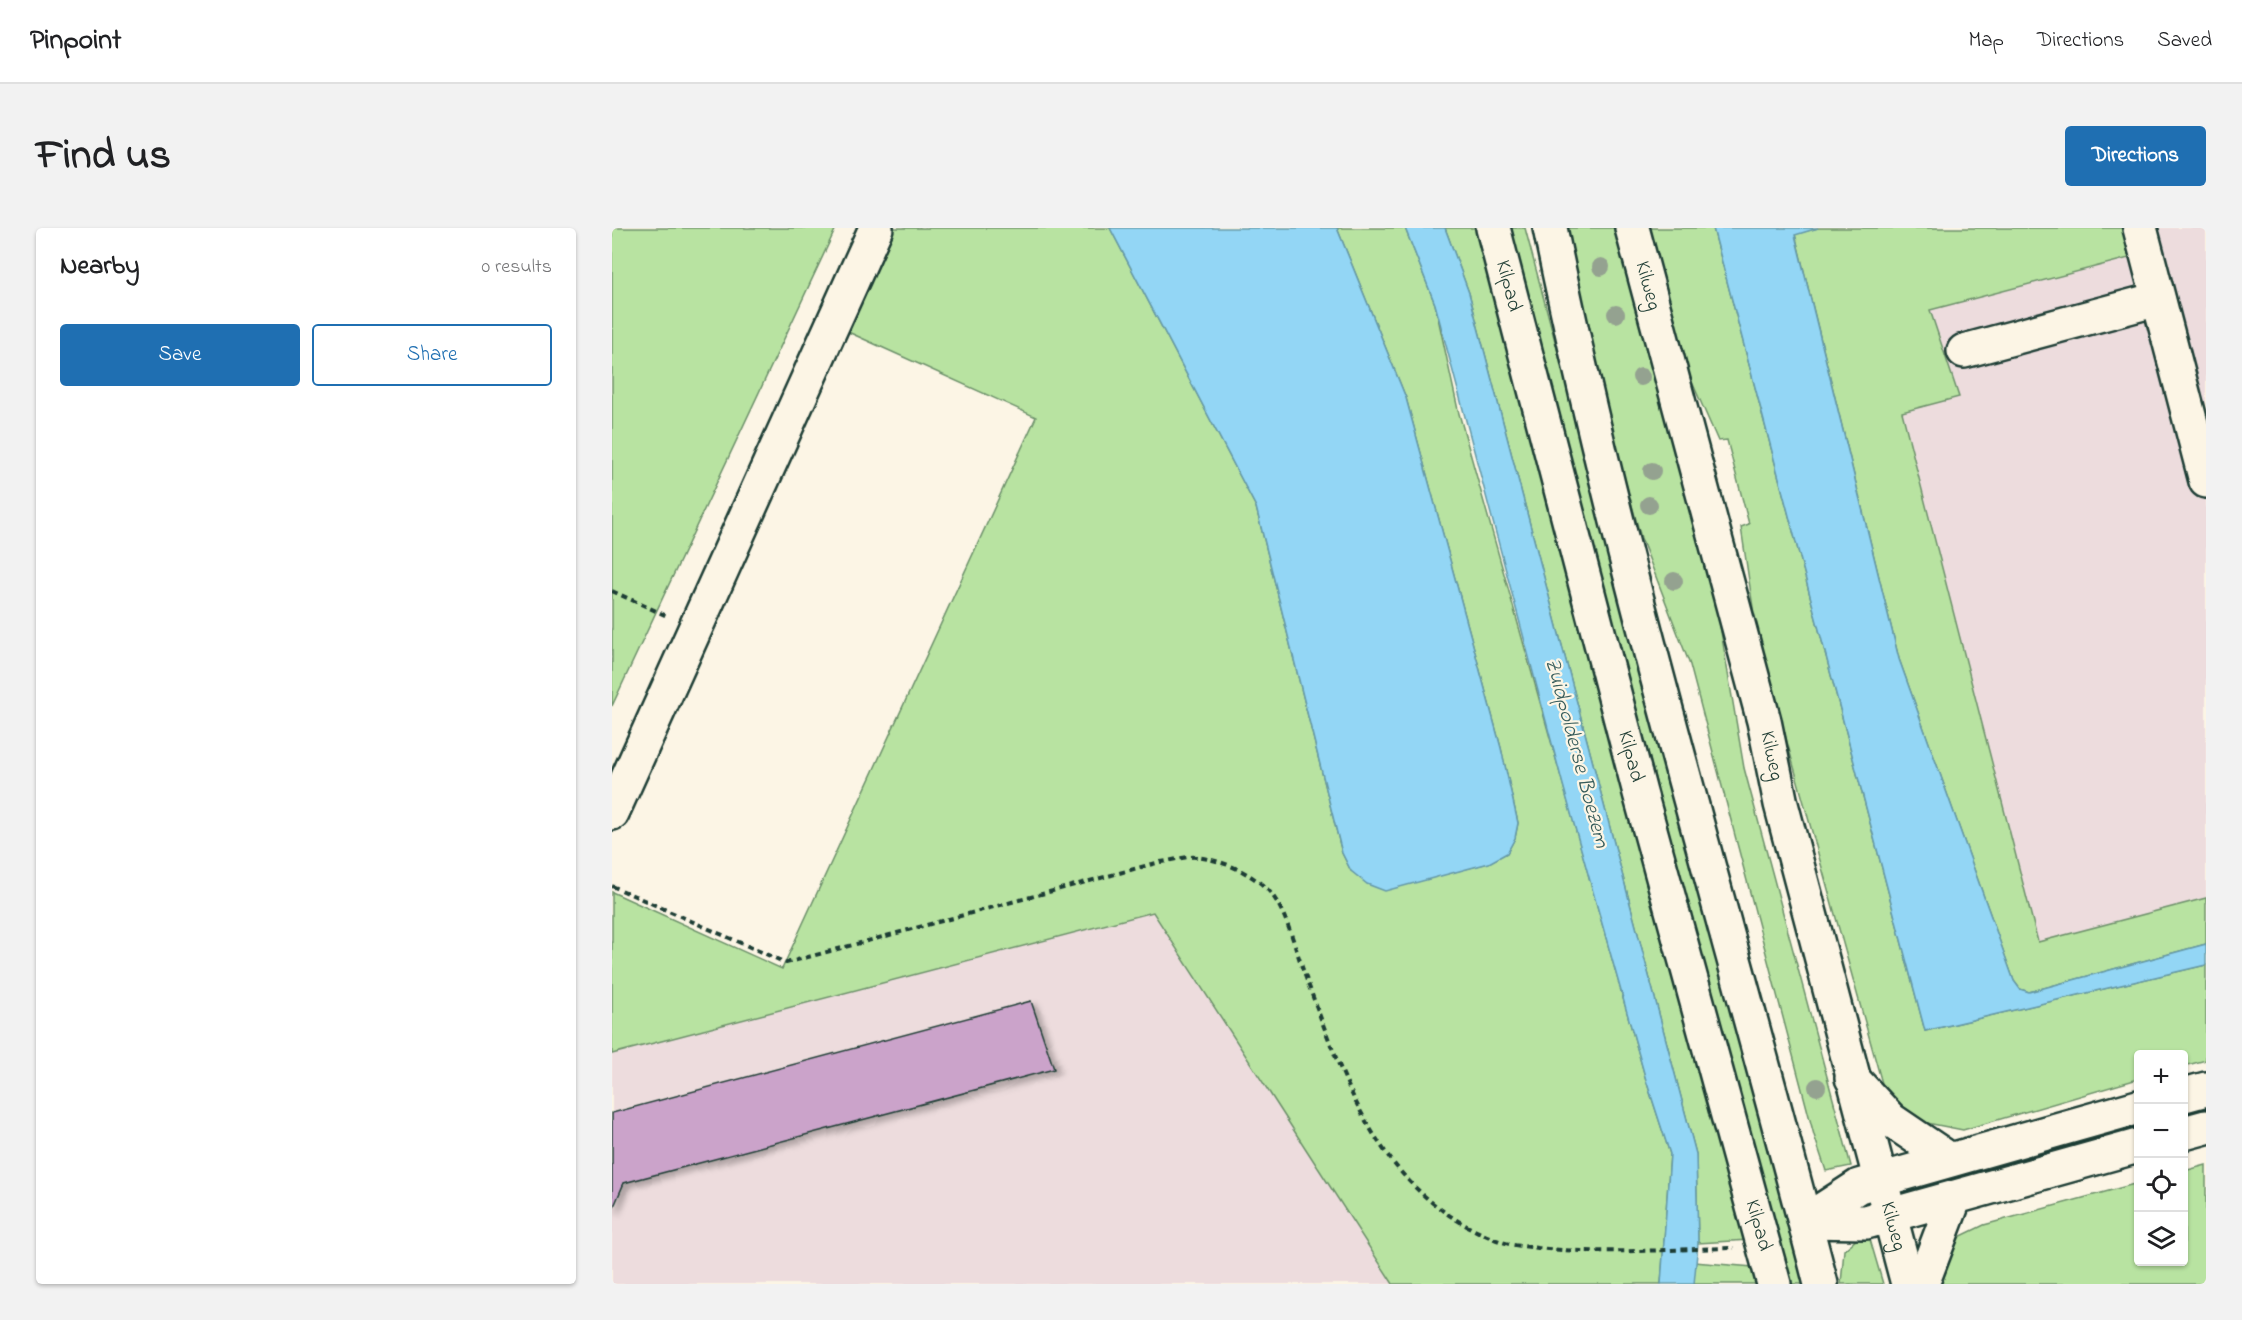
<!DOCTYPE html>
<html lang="en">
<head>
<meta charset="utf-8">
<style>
	:root { --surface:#fff; --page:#f2f2f2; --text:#202124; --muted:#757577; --line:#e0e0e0; --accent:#1f6fb2 }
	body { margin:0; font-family:"Indie Flower",sans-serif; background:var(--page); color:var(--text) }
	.controls { position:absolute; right:18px; bottom:18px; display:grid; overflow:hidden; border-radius:6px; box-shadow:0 2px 4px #0004 }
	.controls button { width:54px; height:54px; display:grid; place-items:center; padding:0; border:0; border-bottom:2px solid var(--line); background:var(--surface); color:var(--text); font:30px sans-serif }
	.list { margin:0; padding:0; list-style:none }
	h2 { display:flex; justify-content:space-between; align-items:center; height:78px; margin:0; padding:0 24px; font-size:26px }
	h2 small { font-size:20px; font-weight:400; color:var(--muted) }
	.actions { display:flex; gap:12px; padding:18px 24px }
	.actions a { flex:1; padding:14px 0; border:2px solid var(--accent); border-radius:6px; text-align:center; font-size:21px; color:var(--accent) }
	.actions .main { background:var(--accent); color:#fff }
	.icon { flex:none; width:33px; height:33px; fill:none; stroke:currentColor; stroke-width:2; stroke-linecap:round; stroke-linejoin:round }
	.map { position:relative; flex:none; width:1594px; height:1056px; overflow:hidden; border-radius:6px }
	header { display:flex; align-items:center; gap:36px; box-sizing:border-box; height:84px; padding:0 30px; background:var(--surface); border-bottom:2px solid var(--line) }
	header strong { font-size:28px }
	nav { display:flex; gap:33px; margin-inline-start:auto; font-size:21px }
	.intro { display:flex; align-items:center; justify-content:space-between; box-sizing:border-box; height:144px; padding:0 36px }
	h1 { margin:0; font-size:42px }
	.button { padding:15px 27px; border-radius:6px; background:var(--accent); color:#fff; font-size:21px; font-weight:700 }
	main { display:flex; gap:36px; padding:0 36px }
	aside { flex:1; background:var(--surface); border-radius:6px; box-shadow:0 2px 4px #0004 }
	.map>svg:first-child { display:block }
	.built { fill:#eddcdd }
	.green { fill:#b8e3a1; stroke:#6c906a; stroke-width:1.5 }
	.water { fill:#93d6f5; stroke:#6599a8; stroke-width:1.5 }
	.building { fill:#cba3ca; stroke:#1f3d34; stroke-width:1.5; filter:url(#shadow) }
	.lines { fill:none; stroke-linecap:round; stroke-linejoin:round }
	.minor-casing { stroke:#1f3d34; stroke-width:38 }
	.major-casing { stroke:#1f3d34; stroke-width:38 }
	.highway-casing { stroke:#1f3d34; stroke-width:38 }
	.path { stroke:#1f3d34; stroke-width:4; stroke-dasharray:6 4.5; stroke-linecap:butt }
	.minor { stroke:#fcf5e5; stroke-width:33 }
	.major { stroke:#fcf5e5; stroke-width:33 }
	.highway { stroke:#fcf5e5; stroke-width:33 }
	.tree { fill:#94a290 }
	.labels { text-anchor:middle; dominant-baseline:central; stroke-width:4.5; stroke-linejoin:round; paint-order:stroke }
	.street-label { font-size:21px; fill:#1f3d34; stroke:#fcf5e5 }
	.water-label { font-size:22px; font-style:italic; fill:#365c5b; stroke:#fcf5e5 }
</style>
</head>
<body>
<header>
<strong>Pinpoint</strong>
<nav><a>Map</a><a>Directions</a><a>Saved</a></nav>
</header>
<div class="intro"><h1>Find us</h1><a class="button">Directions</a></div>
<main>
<aside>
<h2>Nearby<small>0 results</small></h2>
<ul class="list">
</ul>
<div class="actions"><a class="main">Save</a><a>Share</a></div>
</aside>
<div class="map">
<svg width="1594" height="1056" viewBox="0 0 1594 1056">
	<defs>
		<filter id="shadow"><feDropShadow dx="6" dy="4" stdDeviation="3" flood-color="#0004"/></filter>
	</defs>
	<rect width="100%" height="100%" fill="#fcf5e5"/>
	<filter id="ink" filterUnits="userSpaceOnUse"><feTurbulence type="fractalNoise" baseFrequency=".0167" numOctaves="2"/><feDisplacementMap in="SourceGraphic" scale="12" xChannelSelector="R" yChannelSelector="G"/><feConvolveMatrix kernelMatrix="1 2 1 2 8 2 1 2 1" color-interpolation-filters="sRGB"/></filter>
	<g filter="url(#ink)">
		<path class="built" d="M1176,0h418v722l-195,52 -105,-290z
			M541,684l240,372h-781v-230z"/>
		<path class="green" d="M0,0h224l-224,478z
			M280,0h218l146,279 86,346 9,18 34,19 103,-27 19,-10 8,-15 3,-15 -17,-75 -95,-350 -69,-170h68l30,76 23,106 188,670 24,74 -9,130h-268l-240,-372 -541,142v-162l170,77 254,-552 -190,-86z
			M833,0h33l271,1012 -51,3 -2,-89 -227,-861z
			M898,0h15l280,1056h-17z
			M956,0h47l102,380 27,160 107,398 -25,5 -12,-36 -124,-470 -49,-127 -34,-123 -31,-133z
			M1036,0h65l212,803 281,-66v95l-22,6v-12h-46v25l-175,51 -36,-7 -24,-12 -20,-24 -126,-453 -16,-107 8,-3 -22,-84 -9,1 -33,-75z
			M1206,0h305l6,30 -199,52 29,87 -57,15 136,530 168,-44v46l-177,48 -9,-3 -6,-8 -115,-322 -104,-425z
			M1594,937v119h-269l18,-45 29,-14 154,-42v79h46v-91z
			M1257,1008l14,48h-42l3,-34 12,-10z
			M1082,1034l59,5 3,17h-62z"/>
		<path class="water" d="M498,0h227l69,170 95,350 17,75 -3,15 -8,15 -18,10 -104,28 -18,-7 -16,-13 -9,-18 -86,-346z
			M793,0h40l24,65 227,861 2,89 -4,41h-33l9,-130 -24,-74 -83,-295 -128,-481z
			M1101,0h105l-23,7 104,424 115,322 6,8 9,3 177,-48v21l-281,66z"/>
		<path class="building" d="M419,773l23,68 -430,114 -12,28v-98z"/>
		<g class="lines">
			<defs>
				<g id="minor">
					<path id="s1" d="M881,0l147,565 134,491"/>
					<path d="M1528,0l66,253"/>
					<path d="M1352,123l194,-52"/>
					<path d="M0,585l264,-585"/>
				</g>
				<g id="major">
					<path d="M938,0c72,355 181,705 271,1056"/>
					<path id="s2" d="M1020,0l132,493 17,83 127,480"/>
				</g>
				<path id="highway" d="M1240,850l39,42 59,40
					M1572,867l22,-6
					M1572,905l22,-6
					M1193,993l54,-35 279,-79
					M1193,993l61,1 272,-76
					M1310,1056l33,-87"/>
			</defs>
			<use href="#minor" class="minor-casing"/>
			<use href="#major" class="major-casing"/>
			<use href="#highway" class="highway-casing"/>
			<path class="path" d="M0,363l55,25
				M0,658l174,77 374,-101c11,-1 25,-6 36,-5 25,3 52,14 70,31 18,16 29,59 37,82 42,113 75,226 199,272 11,4 25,4 36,6 64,7 131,1 196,0"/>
			<use href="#minor" class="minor"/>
			<use href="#major" class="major"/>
			<use href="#highway" class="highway"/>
		</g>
		<g class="tree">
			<circle cx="989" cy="39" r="9"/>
			<circle cx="1004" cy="86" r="9"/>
			<circle cx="1029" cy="149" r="9"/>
			<circle cx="1040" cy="243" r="9"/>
			<circle cx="1037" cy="277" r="9"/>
			<circle cx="1062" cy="353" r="9"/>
			<circle cx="1205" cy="859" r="9"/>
		</g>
	</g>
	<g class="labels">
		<g class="street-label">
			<text stroke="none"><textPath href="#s2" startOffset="60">Kilweg</textPath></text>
			<text stroke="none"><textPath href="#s1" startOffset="60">Kilpad</textPath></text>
			<text stroke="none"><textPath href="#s2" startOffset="546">Kilweg</textPath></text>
			<text stroke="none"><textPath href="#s1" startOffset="546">Kilpad</textPath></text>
			<text stroke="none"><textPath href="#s1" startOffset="1032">Kilpad</textPath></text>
			<text stroke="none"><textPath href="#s2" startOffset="1032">Kilweg</textPath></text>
		</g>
		<g class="water-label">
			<text transform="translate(964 525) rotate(75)">Zuidpolderse Boezem</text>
		</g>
	</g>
</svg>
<div class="controls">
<button>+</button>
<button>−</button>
<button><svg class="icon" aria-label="locate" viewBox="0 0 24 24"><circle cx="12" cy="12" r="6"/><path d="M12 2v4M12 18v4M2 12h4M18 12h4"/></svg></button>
<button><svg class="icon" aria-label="layers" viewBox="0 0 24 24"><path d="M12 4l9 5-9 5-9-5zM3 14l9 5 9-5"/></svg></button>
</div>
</div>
</main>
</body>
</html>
